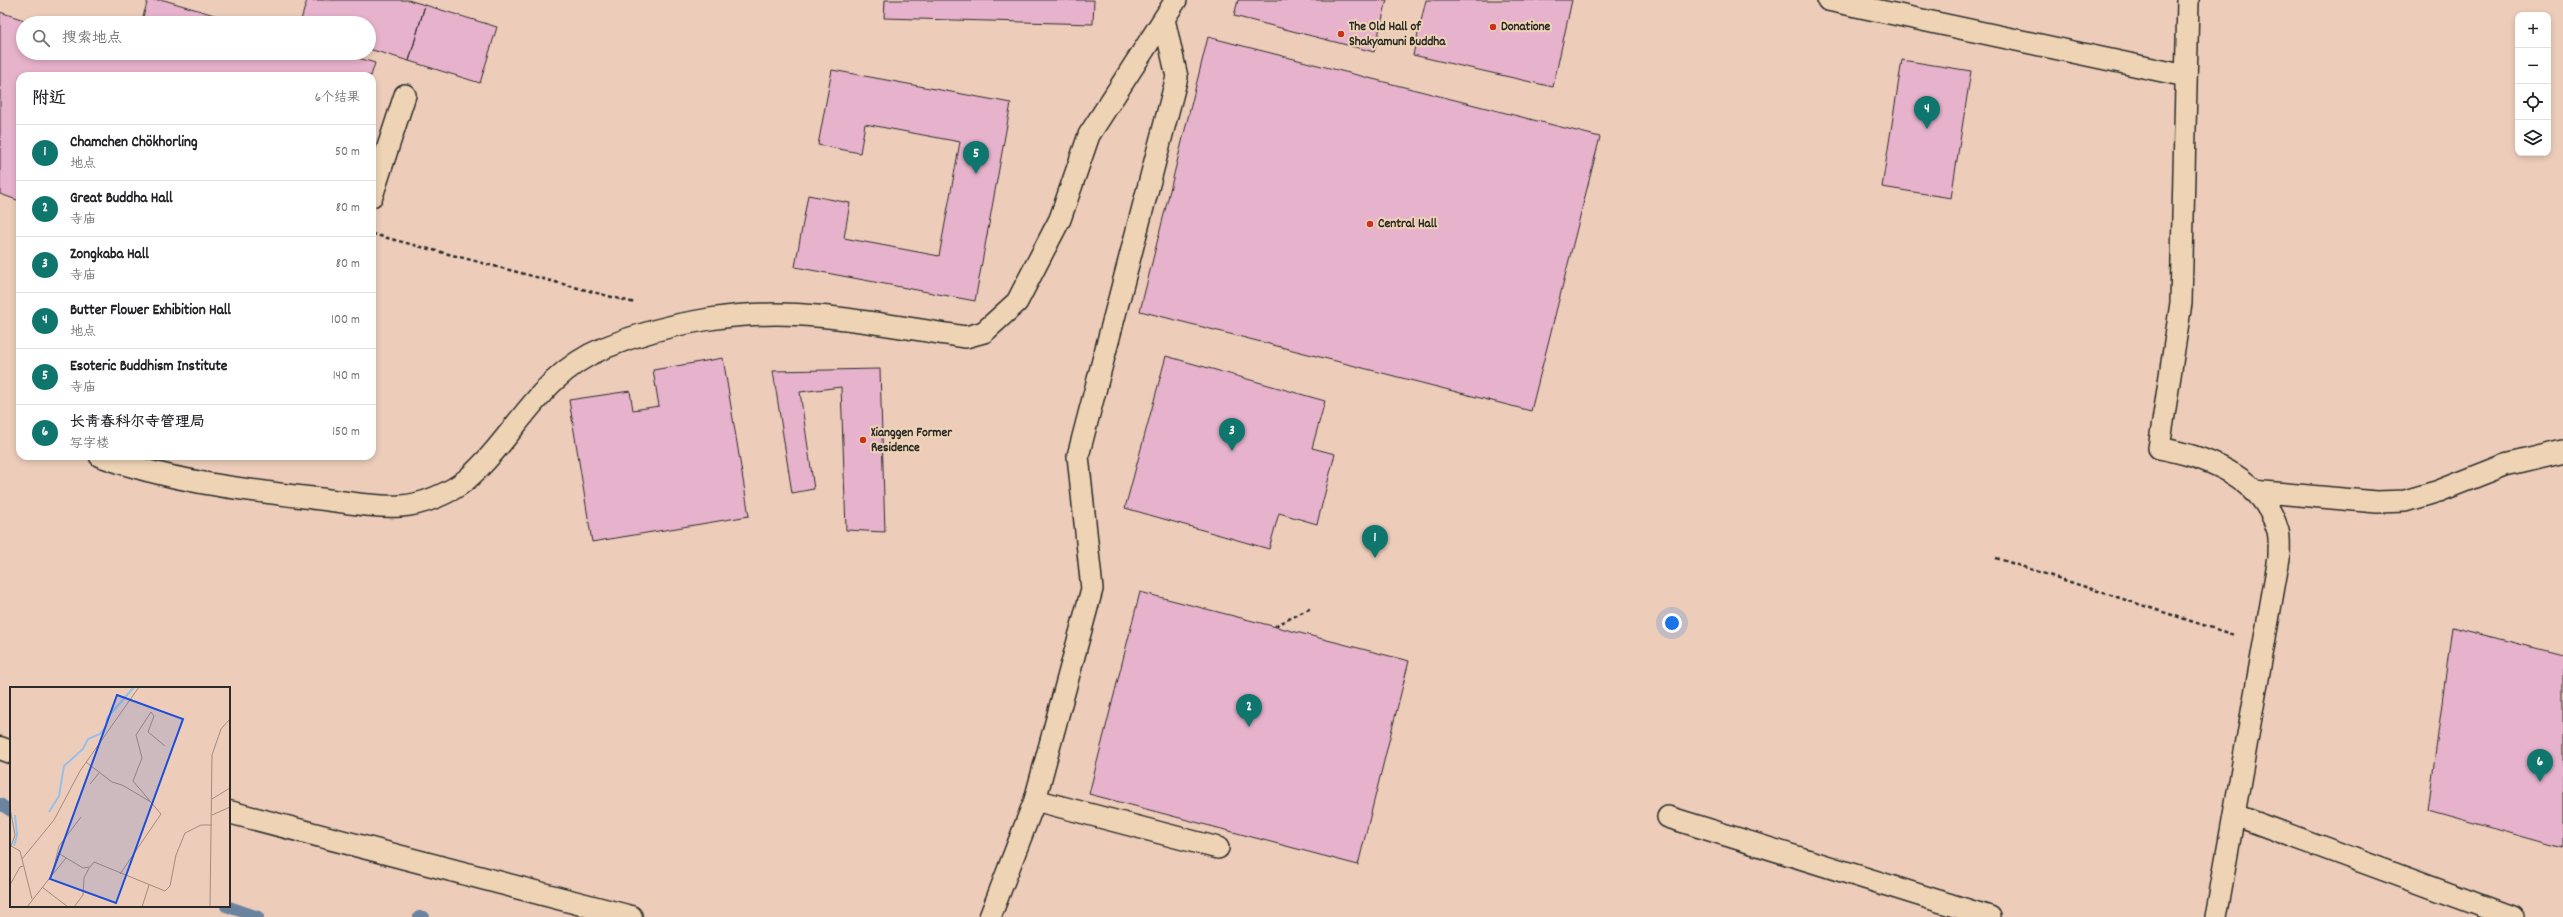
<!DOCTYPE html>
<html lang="zh">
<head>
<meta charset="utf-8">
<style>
	:root { --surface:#fff; --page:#f6f6f6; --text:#202124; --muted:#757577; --line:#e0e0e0; --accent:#0f766e }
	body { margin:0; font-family:Dekko,"LXGW WenKai TC",sans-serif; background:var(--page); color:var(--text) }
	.controls { position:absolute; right:12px; top:12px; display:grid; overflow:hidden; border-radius:8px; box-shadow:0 2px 6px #0003 }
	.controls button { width:36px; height:36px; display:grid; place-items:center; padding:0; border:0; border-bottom:1px solid var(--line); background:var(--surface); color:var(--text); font:20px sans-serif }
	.you { position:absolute; left:1672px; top:623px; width:14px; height:14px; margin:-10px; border:3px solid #fff; border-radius:50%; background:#1a73e8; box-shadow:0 0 0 6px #1a73e833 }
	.badge { display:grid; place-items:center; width:26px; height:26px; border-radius:50%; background:var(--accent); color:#fff; font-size:13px; font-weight:700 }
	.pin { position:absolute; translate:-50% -33px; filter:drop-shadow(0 1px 2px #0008) }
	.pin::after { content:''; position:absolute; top:21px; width:14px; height:12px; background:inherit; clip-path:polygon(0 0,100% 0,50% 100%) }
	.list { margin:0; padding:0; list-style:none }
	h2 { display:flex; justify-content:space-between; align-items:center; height:52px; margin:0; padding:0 16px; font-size:17px }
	h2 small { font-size:13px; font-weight:400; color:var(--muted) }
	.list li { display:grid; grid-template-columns:26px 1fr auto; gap:12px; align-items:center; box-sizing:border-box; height:56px; padding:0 16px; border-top:1px solid var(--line) }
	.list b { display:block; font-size:15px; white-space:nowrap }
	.list p { margin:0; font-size:13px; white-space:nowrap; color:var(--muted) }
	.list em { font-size:13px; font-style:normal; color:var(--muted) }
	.icon { flex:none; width:22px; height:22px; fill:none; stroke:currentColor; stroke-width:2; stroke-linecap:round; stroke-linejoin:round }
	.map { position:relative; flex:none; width:2563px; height:917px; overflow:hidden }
	.search { position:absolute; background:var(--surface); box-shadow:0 2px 6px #0003; left:16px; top:16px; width:360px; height:44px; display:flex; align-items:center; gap:10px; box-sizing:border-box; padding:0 14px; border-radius:22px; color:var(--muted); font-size:15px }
	.panel { position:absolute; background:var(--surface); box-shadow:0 2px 6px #0003; left:16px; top:72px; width:360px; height:388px; border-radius:12px }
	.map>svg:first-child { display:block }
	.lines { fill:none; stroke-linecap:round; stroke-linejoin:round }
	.stream { stroke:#6a849f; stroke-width:12 }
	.building { fill:#e7b2cc; stroke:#2b2b2b }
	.service-casing { stroke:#2b2b2b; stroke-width:24 }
	.minor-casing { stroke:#2b2b2b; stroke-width:25 }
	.path { stroke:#2b2b2b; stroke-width:2.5; stroke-dasharray:4 3; stroke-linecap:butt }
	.service { stroke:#eed4b5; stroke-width:21 }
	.minor { stroke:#eed4b5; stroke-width:22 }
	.poi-dot { fill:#c8321e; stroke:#eed4b5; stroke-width:1.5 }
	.labels { text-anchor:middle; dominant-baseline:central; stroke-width:4; stroke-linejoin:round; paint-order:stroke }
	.poi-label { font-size:13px; font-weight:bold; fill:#2b2b2b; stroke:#eed4b5; text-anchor:start }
	.inset-river { fill:none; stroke:#94c0ed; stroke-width:2 }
	.inset-road { fill:none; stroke:#9f8c81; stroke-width:1 }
	.view { fill:#1d4ed8; fill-opacity:0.15; stroke:#1d4ed8; stroke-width:2 }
	.inset-edge { fill:none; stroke:#2b2b2b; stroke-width:2 }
</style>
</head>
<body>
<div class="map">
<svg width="2563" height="917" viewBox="0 0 2563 917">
	<rect width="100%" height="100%" fill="#edcdba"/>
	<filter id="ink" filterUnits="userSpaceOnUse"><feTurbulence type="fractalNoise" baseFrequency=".025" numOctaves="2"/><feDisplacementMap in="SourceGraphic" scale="8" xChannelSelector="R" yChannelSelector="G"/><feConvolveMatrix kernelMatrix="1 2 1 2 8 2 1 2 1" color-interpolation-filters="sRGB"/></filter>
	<g filter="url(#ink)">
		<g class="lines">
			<path class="stream" d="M0,804l11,7
				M226,906l32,11
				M419,917h5"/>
		</g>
		<path class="building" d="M148,0h16l77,23h-100z
			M307,0h101l17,5 -16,56 -40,-12v-26h-69z
			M885,0h209l-1,24 -209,-6z
			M1238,0h149l-13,52 -140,-36z
			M1426,0h146l-19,87 -140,-32z
			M425,5l72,22 -17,56 -71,-22z
			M0,12l33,11h-10v30h101l8,3 1,-3h209l33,10 -4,13h-351v125l-20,-7z
			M1208,37l392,100 -69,274 -391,-100z
			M1902,60l69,11 -20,127 -69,-11z
			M832,70l179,33 -36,198 -180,-34 13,-72 42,8 -6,35 95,18 21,-114 -95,-18 -5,29 -42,-8z
			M1166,356l159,45 -13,47 23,6 -18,70 -38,-11 -10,36 -144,-41z
			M723,358l26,158 -157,26 -23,-142 61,-9 3,19 26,-4 -6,-36z
			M880,369l5,163 -39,-2 -5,-143 -41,5 14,97 -22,4 -19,-122z
			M1140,592l269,69 -51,204 -269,-71z
			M2452,627l111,28v193l-135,-38z"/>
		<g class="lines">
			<defs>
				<path id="service" d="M1828,0l358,76
					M2188,0l-7,303 -22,145c49,9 104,30 119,83 2,8 1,19 1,27l-63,359
					M372,196l33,-101
					M100,456c69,25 138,33 212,42 29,3 60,10 89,8 21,-1 49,-13 65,-26 51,-44 72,-105 138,-132 65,-27 142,-39 213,-32 49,4 99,14 149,21l18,-5 33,-30 43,-83 29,-84 87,-135
					M2253,491l124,11 28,-1 34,-10 66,-26 58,-14
					M1035,800l183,48
					M2235,815l277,102
					M1668,817l322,100
					M990,917l45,-117 57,-211 -14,-133 99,-379 -13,-58"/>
				<path id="minor" d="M0,748l11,4
					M229,812l402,105"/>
			</defs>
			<use href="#service" class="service-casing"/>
			<use href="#minor" class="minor-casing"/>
			<path class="path" d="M372,234l263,69
				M1996,558l238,77
				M1275,626l36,-18"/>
			<use href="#service" class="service"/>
			<use href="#minor" class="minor"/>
		</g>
	</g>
	<g class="poi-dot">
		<circle cx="1493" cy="27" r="4"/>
		<circle cx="1341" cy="34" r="4"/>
		<circle cx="1370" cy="224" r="4"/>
		<circle cx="863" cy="440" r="4"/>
	</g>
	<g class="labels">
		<g class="poi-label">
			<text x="1349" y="27">The Old Hall of<tspan x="1349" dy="15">Shakyamuni Buddha</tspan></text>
			<text x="1501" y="27">Donatione</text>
			<text x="1378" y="224">Central Hall</text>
			<text x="871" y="433">Xianggen Former<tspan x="871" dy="15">Residence</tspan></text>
		</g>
	</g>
	<g transform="translate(10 687)">
		<rect width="220" height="220" fill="#edcdba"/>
		<path class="inset-river" d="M39,125l10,-16 5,-30 19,-17 5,-10 12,-5 6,-8 1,-8 27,-31M4,159l3,-11 -2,-20"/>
		<path class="inset-road" d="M76,75l26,20 10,3 29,17M80,97l9,-11M202,112l18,-11M0,121l5,27 -5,14M202,128l18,-8M1,159l9,5 12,48M48,166l25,15 7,-1 4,-5 71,29 5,-5 6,-31 9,-22 16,-8h11M12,172l32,-39 26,-49 59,-84M43,187l13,-16M110,187l41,-60 -28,-33 9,-23 -6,-23 15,-23 3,4 -6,16 17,14M0,198l10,-18 3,-1M32,200l26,20M17,220l25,-32 7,-29 22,-29M64,220l9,-12 1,-17 5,-10M132,220l7,-22M200,220l2,-152 9,-26 9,-10"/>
		<path class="view" d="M107,8l66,24 -67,184 -66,-24z"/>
		<rect width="220" height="220" class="inset-edge"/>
	</g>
</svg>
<div class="controls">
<button>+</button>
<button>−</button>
<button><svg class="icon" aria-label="locate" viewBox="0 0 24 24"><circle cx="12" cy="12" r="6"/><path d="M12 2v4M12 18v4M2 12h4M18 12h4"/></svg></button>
<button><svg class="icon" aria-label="layers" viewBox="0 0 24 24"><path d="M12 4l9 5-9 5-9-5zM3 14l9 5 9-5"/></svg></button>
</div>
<div class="you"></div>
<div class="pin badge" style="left:1375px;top:558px">1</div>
<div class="pin badge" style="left:1249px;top:727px">2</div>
<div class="pin badge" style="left:1232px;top:451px">3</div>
<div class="pin badge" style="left:1927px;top:129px">4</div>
<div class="pin badge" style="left:976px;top:174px">5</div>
<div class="pin badge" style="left:2540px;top:782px">6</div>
<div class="search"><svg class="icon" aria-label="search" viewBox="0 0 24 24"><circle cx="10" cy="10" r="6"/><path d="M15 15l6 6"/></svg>搜索地点</div>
<section class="panel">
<h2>附近<small>6个结果</small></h2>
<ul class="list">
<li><span class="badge">1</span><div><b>Chamchen Chökhorling</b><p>地点</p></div><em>50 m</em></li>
<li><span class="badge">2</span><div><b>Great Buddha Hall</b><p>寺庙</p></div><em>80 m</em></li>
<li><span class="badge">3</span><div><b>Zongkaba Hall</b><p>寺庙</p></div><em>80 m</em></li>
<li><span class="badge">4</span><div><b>Butter Flower Exhibition Hall</b><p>地点</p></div><em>100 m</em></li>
<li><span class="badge">5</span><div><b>Esoteric Buddhism Institute</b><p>寺庙</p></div><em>140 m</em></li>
<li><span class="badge">6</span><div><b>长青春科尔寺管理局</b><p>写字楼</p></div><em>150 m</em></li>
</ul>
</section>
</div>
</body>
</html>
